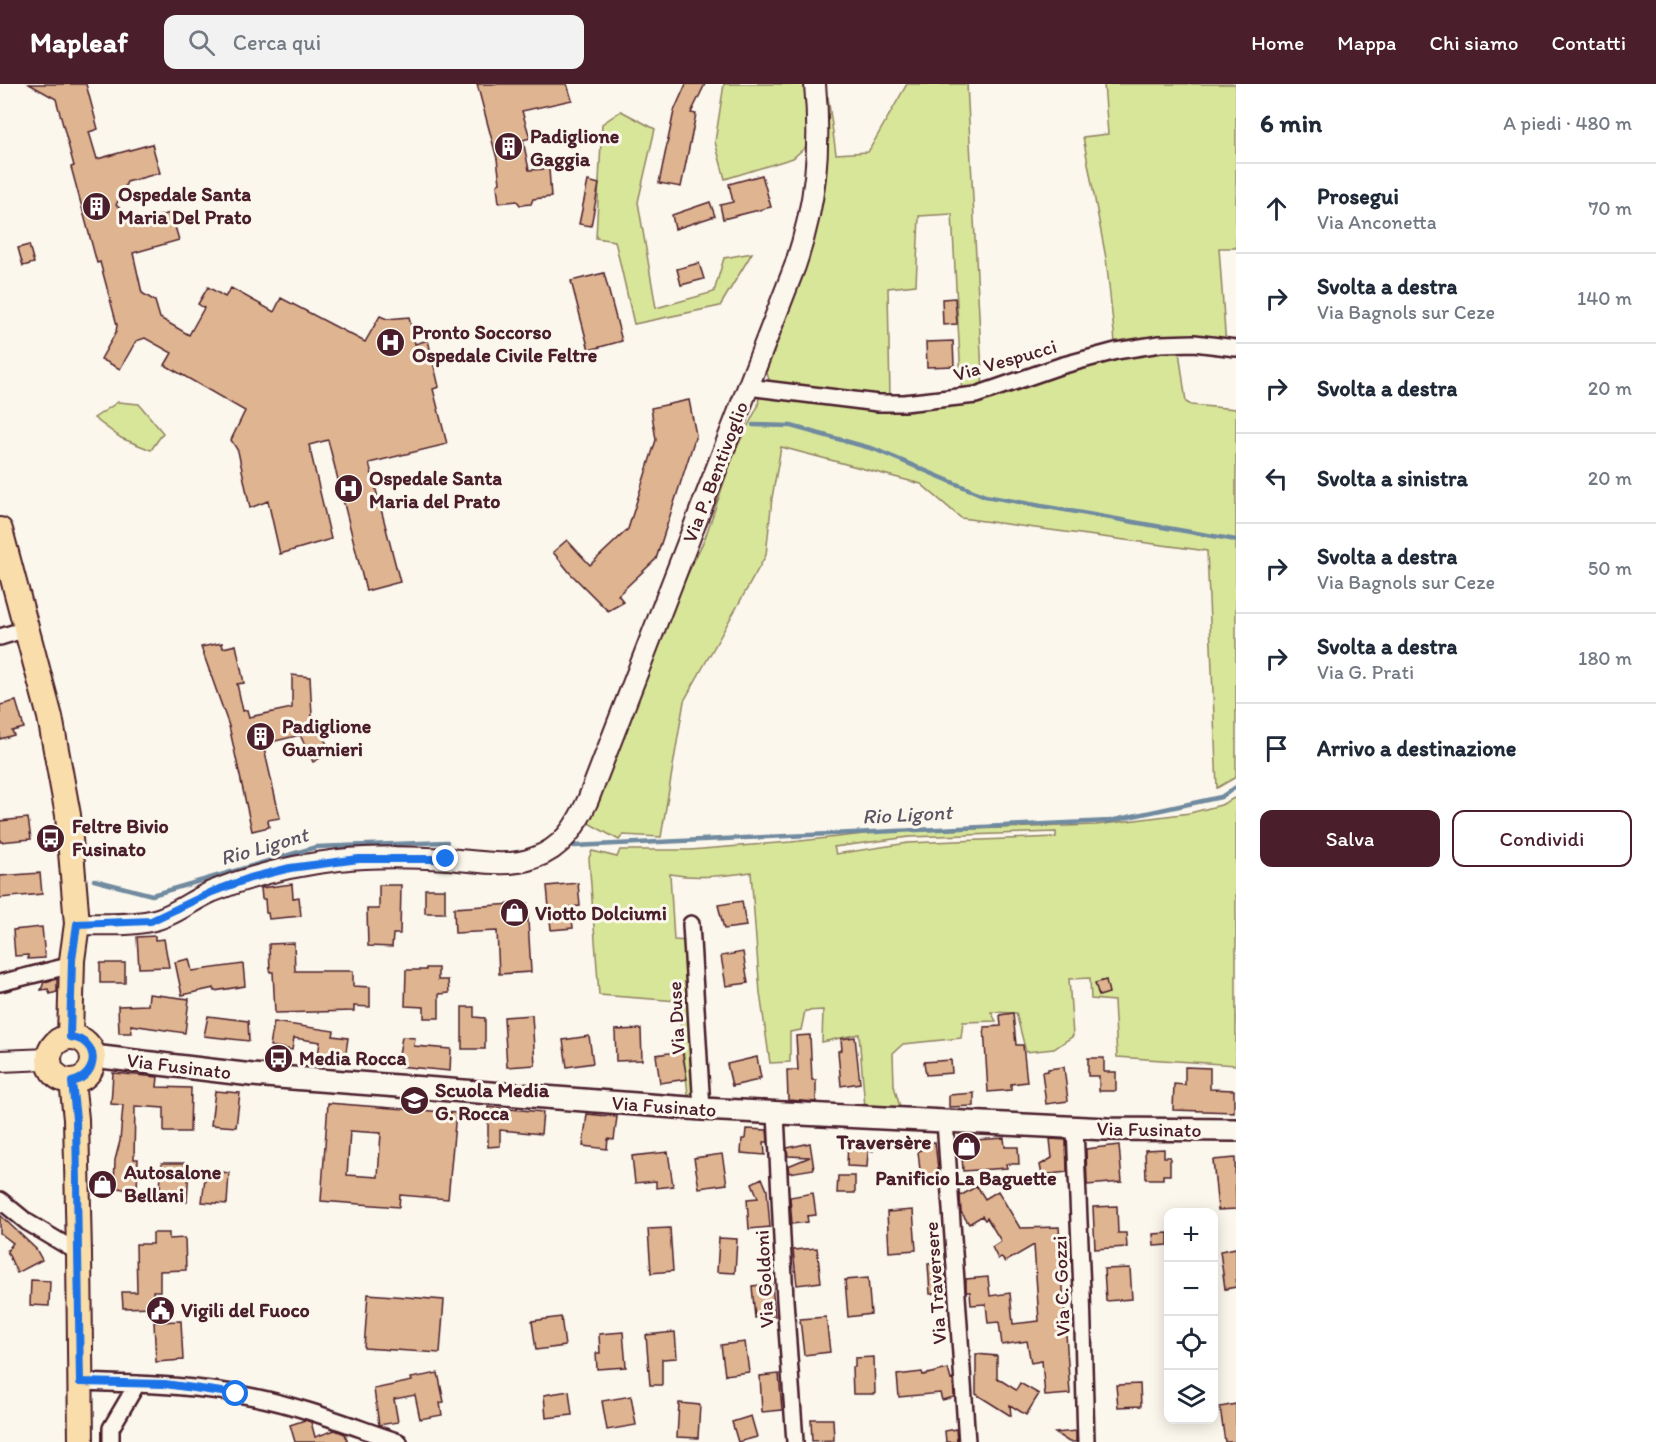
<!DOCTYPE html>
<html lang="it">
<head>
<meta charset="utf-8">
<style>
	:root { --surface:#fff; --page:#f2f2f3; --text:#1f2937; --muted:#747a83; --line:#e0e1e3; --accent:#4a1f2b }
	body { margin:0; font-family:Itim,sans-serif; background:var(--page); color:var(--text) }
	.controls { position:absolute; right:18px; bottom:18px; display:grid; overflow:hidden; border-radius:12px; box-shadow:0 3px 15px #0003 }
	.controls button { width:54px; height:54px; display:grid; place-items:center; padding:0; border:0; border-bottom:2px solid var(--line); background:var(--surface); color:var(--text); font:30px sans-serif }
	.stop { position:absolute; width:18px; height:18px; margin:-14px; border:4px solid #1a73e8; border-radius:50%; background:#fff }
	.stop.end { background:#1a73e8; border-color:#fff; box-shadow:0 2px 6px #0008 }
	.list { margin:0; padding:0; list-style:none }
	h2 { display:flex; justify-content:space-between; align-items:center; height:78px; margin:0; padding:0 24px; font-size:26px }
	h2 small { font-size:20px; font-weight:400; color:var(--muted) }
	.list li { display:grid; grid-template-columns:39px 1fr auto; gap:18px; align-items:center; box-sizing:border-box; height:90px; padding:0 24px; border-top:2px solid var(--line) }
	.list b { display:block; font-size:22px; white-space:nowrap }
	.list p { margin:0; font-size:20px; white-space:nowrap; color:var(--muted) }
	.list em { font-size:20px; font-style:normal; color:var(--muted) }
	.actions { display:flex; gap:12px; padding:18px 24px }
	.actions a { flex:1; padding:14px 0; border:2px solid var(--accent); border-radius:12px; text-align:center; font-size:21px; color:var(--accent) }
	.actions .main { background:var(--accent); color:#fff }
	.icon { flex:none; width:33px; height:33px; fill:none; stroke:currentColor; stroke-width:2; stroke-linecap:round; stroke-linejoin:round }
	.map { position:relative; flex:none; width:1236px; height:1358px; overflow:hidden }
	header { display:flex; align-items:center; gap:36px; box-sizing:border-box; height:84px; padding:0 30px; background:var(--accent); color:#fff }
	header strong { font-size:28px }
	nav { display:flex; gap:33px; margin-inline-start:auto; font-size:21px }
	.search { width:420px; height:54px; background:var(--page); display:flex; align-items:center; gap:15px; box-sizing:border-box; padding:0 21px; border-radius:12px; color:var(--muted); font-size:22px }
	main { display:flex }
	aside { flex:1; background:var(--surface) }
	.map>svg:first-child { display:block }
	.green { fill:#d8e69a; stroke:#918262; stroke-width:1.5; fill-rule:evenodd }
	.lines { fill:none; stroke-linecap:round; stroke-linejoin:round }
	.stream { stroke:#708a9f; stroke-width:4.5 }
	.building { fill:#dfb490; stroke:#4a1f2b; stroke-width:1.5; fill-rule:evenodd }
	.minor-casing { stroke:#4a1f2b; stroke-width:20 }
	.tertiary-casing { stroke:#4a1f2b; stroke-width:24 }
	.secondary-casing { stroke:#4a1f2b; stroke-width:26 }
	.primary-casing { stroke:#4a1f2b; stroke-width:28 }
	.minor { stroke:#fbf7ec; stroke-width:15 }
	.tertiary { stroke:#fbf7ec; stroke-width:20 }
	.secondary { stroke:#fbf7ec; stroke-width:21 }
	.primary { stroke:#f9deab; stroke-width:24 }
	.route { stroke:#1a73e8; stroke-width:8 }
	.labels { text-anchor:middle; dominant-baseline:central; stroke-width:6; stroke-linejoin:round; paint-order:stroke }
	.poi-label { font-size:20px; font-weight:bold; fill:#4a1f2b; stroke:#fbf7ec; text-anchor:start }
	.street-label { font-size:20px; fill:#4a1f2b; stroke:#fbf7ec }
	.water-label { font-size:21px; font-style:italic; fill:#5d5565; stroke:#fbf7ec }
	.neighbourhood-label { font-size:21px; font-weight:bold; fill:#4a1f2b; stroke:#fbf7ec }
</style>
</head>
<body>
<header>
<strong>Mapleaf</strong>
<div class="search"><svg class="icon" aria-label="search" viewBox="0 0 24 24"><circle cx="10" cy="10" r="6"/><path d="M15 15l6 6"/></svg>Cerca qui</div>
<nav><a>Home</a><a>Mappa</a><a>Chi siamo</a><a>Contatti</a></nav>
</header>
<main>
<div class="map">
<svg width="1236" height="1358" viewBox="0 0 1236 1358">
	<rect width="100%" height="100%" fill="#fbf7ec"/>
	<filter id="ink" filterUnits="userSpaceOnUse"><feTurbulence type="fractalNoise" baseFrequency=".0167" numOctaves="2"/><feDisplacementMap in="SourceGraphic" scale="12" xChannelSelector="R" yChannelSelector="G"/><feConvolveMatrix kernelMatrix="1 2 1 2 8 2 1 2 1" color-interpolation-filters="sRGB"/></filter>
	<g filter="url(#ink)">
		<path class="green" d="M724,0h80l5,60 -16,14 -68,21 -10,-37z
			M907,0h60l16,308 133,-41 -10,-93 -23,-121 25,-3 -4,-50h132v164h-17l7,99 -48,-3 8,58 5,3 45,4v368l-19,11 -10,-237 -246,-33 -40,-34 -140,-37 -9,51 -6,57 -82,146 -23,136 -38,-2 -4,5 -36,-20 70,-174 52,-108 29,-85 24,-47 2,-17 12,-5c-10,-12 -3,-26 2,-39l49,-247 5,-1 8,57 32,-2zM952,130l10,182 -72,3 -2,-111 28,-3 3,-69z
			M621,27l34,18 -17,73 18,106 58,-16 10,-34 28,-5 -32,53 -86,18 -19,-83 -19,-3 6,-114z
			M118,318l21,2 24,29 -12,17 -30,-12 -27,-20z
			M1236,713v268l-119,-8 -3,-56 -23,-2 -1,-21 -21,1 4,57 -19,13 -28,3 -10,-39 -25,-1 5,9 -33,1 -2,16 -58,6 -10,9 1,33 6,21h-35l-6,-73 -37,8 1,-32 -18,1 -4,19 -11,2v30l-20,1 -10,-70 -9,-121c-28,4 -54,7 -81,2l4,66 14,1 6,153h-6l-10,-93 -79,-6 -10,-137 3,-7 25,6 3,-7h70l101,-8 92,-10 213,-7 94,-12 31,-8zM1056,748v5l-148,6 -72,11 -2,-7 75,-10z"/>
		<g class="lines">
			<path class="stream" d="M753,341l38,1 83,23 111,47 251,44
				M574,762l536,-25 111,-24 15,-10
				M94,796l58,15 164,-48 131,-5"/>
		</g>
		<path class="building" d="M29,0h57l12,45 -9,3 8,27 55,-15 8,29 -33,9 -11,23 20,17 35,-9 8,27 -46,13 9,40 13,8 5,17 29,17 15,-27 -6,-4 10,-17 17,10 6,-9 43,24 7,-14 84,44 15,-26 7,3 22,-2 6,27 13,-4 11,47 -6,2 14,55 -78,19 31,119 -34,9 -38,-151 -19,5 22,94 -51,15 -12,-53 -18,7 -12,-57 -7,-11 14,-29 -80,-46 7,-12 -27,-15 -9,3 -16,28 -19,-10 15,-27 1,-7 -17,-63 -3,1 -26,-96 3,-1 -18,-67z
			M477,0h90l5,16 -50,11 8,27 -7,2 6,30 20,-1 2,28 -18,2 -2,5 -11,1 -3,-4 -18,2 -2,-18 3,-2 -3,-24z
			M686,0h19l-14,29 5,1 -15,73 -22,-4 15,-72z
			M762,91l9,32 -48,12 -3,-14 13,-3 -4,-18z
			M588,97l11,3 -8,42 -12,-2z
			M710,118l5,14 -40,13 -3,-14z
			M29,161l5,18 -11,3 -5,-18z
			M699,179l5,16 -23,6 -4,-16z
			M604,189l18,68 -33,9 -18,-69z
			M955,214l2,26 -14,1 -1,-26z
			M953,257l1,25 -27,1 -1,-25z
			M689,316l7,35 -40,124 -38,36 6,7 -16,9 -38,-38 -17,-21 14,-12 23,25 38,-36 28,-89 -5,-32z
			M222,559l1,5 13,-3 8,38 -7,1 6,27 4,-1 2,7 43,-9v-33l18,2 2,39 19,36 -18,10 -13,-27 -37,9 17,74 -12,2 1,7 -17,4 -23,-105 -28,-79z
			M16,617l8,27 -12,3 2,4 -14,4v-34z
			M28,734l3,21 -31,3v-21z
			M40,789l2,21 -42,4v-22z
			M578,799l2,23 -9,1 2,21 -22,2 -4,-44z
			M292,800l1,14 6,-1 2,19 -32,3 -1,-6h-2l-1,-14h-3l-1,-11z
			M379,801h22l-1,49h-7l-1,13 -24,-1 -1,-37h12z
			M425,805h20v24h-20z
			M742,817l4,25 -22,3 -6,-24z
			M527,819l4,69 -32,2 -2,-43 -42,2 -1,-25z
			M42,843l3,31 -17,1v-4l-13,1 -2,-26z
			M155,852v4l9,-1 5,28 -30,1 -2,-31z
			M294,859l1,28h58v15l17,1v20l-16,-1v5l-79,2 -2,-41h-3l-1,-28z
			M743,868l5,31 -22,3 -5,-30z
			M189,875l3,12 51,-7 2,22 -31,5v-3l-32,7 -7,-33z
			M100,879h25v20h-25z
			M426,884h12v12h10l1,13 -10,1v24h-15v-11l-19,-1 1,-36h20z
			M57,895v13l-7,2 -2,-5 -7,1 3,-8z
			M1106,896l3,13 -10,3 -4,-13z
			M149,910l40,5 -4,34 -54,-8 1,8h-13l-1,-27 30,-1z
			M462,923h12v10l11,1v31h-23z
			M1013,929l3,32h7l4,37 -16,2v6l-23,2 -4,-65 17,-1 -1,-11z
			M532,931l3,50 -28,2 -3,-50z
			M208,932l40,5 1,20 -45,-5z
			M274,938l60,9 -1,5 15,2 -3,21 -27,-4 2,-13 -26,-4 -2,12 -22,-4z
			M641,945l1,31 -26,1 -1,-31z
			M810,951l2,45h4v22l-28,-2 -1,-30h11l-2,-34z
			M589,952l4,27 -26,4 -4,-27z
			M402,953l13,1 -1,8 37,3 -1,22 -53,-5z
			M855,953l5,46 -19,3 -3,-35 4,-1 -1,-11z
			M682,967l5,28 -27,4 -4,-28z
			M757,973l4,21h-3l1,2 -27,6 -5,-22z
			M1088,974h16v14h12v19h-17v-15h-11z
			M951,976l1,13 -26,2 -2,-13z
			M1064,983l4,34 -22,3 -4,-32 6,-1v-2z
			M1185,983l25,1v21l24,1v22l-61,-2 1,-26 11,1z
			M113,989l45,4 -1,10 34,1 -1,44h-26v-24l-29,-2 -1,53h4l-1,33 -23,-5 1,-27 5,-19 3,-36 -12,-1z
			M215,1007l25,2 -4,34 -25,-2z
			M974,1009v13l-25,1v-12z
			M328,1019l128,10 -8,86 -48,-4 -1,12 -78,-6zM350,1047l31,2 -3,44 -31,-2z
			M488,1023l55,5 -2,22 -41,-4v16l-12,1z
			M587,1030l30,3 -3,23 -6,-1 -1,10 -24,-3z
			M746,1045l21,1 1,12h-4l1,13 -24,-2 1,-14h3z
			M1004,1054l1,9h13l1,17h-13l1,4 -44,3 -2,-30z
			M848,1055l25,1v11h-5l-1,16 -20,-1z
			M1050,1055l16,1 1,32 -25,3 -2,-10 12,-7z
			M935,1058l4,36 -18,2 -3,-29 3,-1 -1,-7z
			M810,1059l4,26 -25,4 -1,-7 22,-9 -22,-1 -1,-8z
			M1119,1061l3,37 -35,3 -1,-36z
			M1164,1065v8h6v18h-7v4h-17l-1,-29z
			M668,1068l5,34 -17,2v-7l-21,2 -3,-27z
			M722,1070l5,30 -28,4 -5,-30z
			M1235,1074l1,51 -18,1 -5,-50z
			M162,1079h23v5h4l-2,34 -28,-1z
			M206,1086l23,3 -2,31 -25,-2z
			M838,1092h17v17h-18z
			M762,1094l5,12 3,37 -21,2 -2,-30 11,-1 -6,-15z
			M977,1102l8,13 13,-8 22,37 39,-1 11,167 -25,2 -3,-35 -11,2 -4,-22 -25,4 -3,-23 -11,1 -2,-19 -15,1 -1,-13h-4v-13l22,-2 2,19 20,-3 3,31 26,-3 -5,-76 -29,17 -4,-5 -3,2 -6,-12 9,-6 -14,-23 -2,2 -3,-4 -13,8 -8,-12 -1,-16z
			M813,1109l3,22 -9,1 1,6 -16,2 -2,-27z
			M1117,1122l1,27h8l1,14 -32,2 -2,-42z
			M913,1126l3,40 -27,2 -2,-40z
			M0,1131l36,34 6,11 -25,13 -10,-22 6,-8 -13,-10z
			M670,1144l3,43 -22,2 -3,-44z
			M153,1149h16v6l16,-1 1,32 -26,1v20h-7l1,16 -31,1 -1,-16h15l-1,-48h17z
			M1168,1149v12l-14,1 -1,-12z
			M719,1154l18,1 -2,34 -18,-1z
			M817,1164l4,34 -24,3 -4,-35z
			M1236,1164v39l-11,2 -5,-38z
			M943,1179l4,30 -17,1 -2,-30z
			M1130,1184l2,31 -26,2 -2,-32z
			M868,1194l3,36 -23,3 -3,-37z
			M31,1196l19,1 -1,25 -19,-1z
			M772,1200l3,32 -20,2 -3,-32z
			M368,1210l76,6 -4,53 -76,-5z
			M561,1233l4,29 -29,4 -4,-29z
			M826,1233l4,35 -26,3 -4,-36z
			M181,1237l2,39 -27,2 -2,-40z
			M623,1248l3,35 -29,2 -1,-16h4l-1,-19z
			M675,1248l2,26 -15,1v26h-12l-4,-50z
			M745,1258l4,30 -24,3 -4,-30z
			M976,1270l21,2v22l19,12 4,-7 19,11 -13,21 -16,-10 1,11 -35,-22z
			M874,1273l1,37h-22l-1,-27h3v-9z
			M948,1285l3,11 2,-1 1,18 -12,3 -2,-7 -41,4 -2,-22 25,-3 1,3z
			M438,1289l6,29 -4,1 2,12 -22,4 -5,-24 -21,4 4,23 -19,3 -5,-36 38,-8 -1,-3z
			M779,1290l3,36 -20,2 -2,-36z
			M1140,1300l1,22 -23,1 -2,-22z
			M569,1307l3,24 -26,3 -2,-23z
			M631,1312l5,29 -29,5 -5,-29z
			M679,1319l21,2 -2,33 -21,-1z
			M1236,1320v38h-11l-5,-35z
			M751,1332l6,21 -19,5 -6,-20z
			M811,1335h22l1,21 -22,1z
			M305,1336l6,2 4,15 20,-7 10,4 3,8h-53l-5,-17z
			M956,1345l1,13h-11l-1,-11z
			M1076,1347v11h-7l-14,-9z"/>
		<g class="lines">
			<defs>
				<path id="minor" d="M748,303l130,16h26l72,-8 84,-29 56,-15 44,-7 34,-1 42,5
					M0,553l26,-8
					M691,840l11,185
					M0,899l72,-18
					M776,1030l9,186 10,142
					M945,1037l22,321
					M1075,1044l7,163 4,151
					M0,1116l27,22 52,31
					M80,1298c58,2 117,3 174,15 50,10 97,29 145,45
					M111,1358v-14l26,-44"/>
				<path id="tertiary" d="M77,840c23,0 50,2 73,-3 22,-4 41,-20 61,-29 41,-17 84,-27 128,-32 36,-4 74,-3 109,-1 28,2 60,9 86,-1 29,-10 42,-32 54,-58l207,-534c21,-62 26,-117 20,-182
					M0,977l49,-2"/>
				<path id="secondary" d="M93,972l159,19 450,34 405,20 129,1"/>
				<path id="primary" d="M0,446l50,187 18,98 9,109 -5,36 -2,77
					M49 975a22 22 0 1 1 44 0a22 22 0 1 1-44 0Z
					M72,997l4,38 3,134 2,189"/>
			</defs>
			<use href="#minor" class="minor-casing"/>
			<use href="#tertiary" class="tertiary-casing"/>
			<use href="#secondary" class="secondary-casing"/>
			<use href="#primary" class="primary-casing"/>
			<use href="#minor" class="minor"/>
			<use href="#tertiary" class="tertiary"/>
			<use href="#secondary" class="secondary"/>
			<use href="#primary" class="primary"/>
		</g>
	</g>
	<g class="lines" filter="url(#ink)">
		<path class="route" d="M236,1310l-71,-10 -85,-2 -4,-263 -4,-37c28,-7 28,-42 -2,-45l2,-77 5,-36 74,-3 61,-29 38,-14 40,-10 69,-9h87"/>
	</g>
	<defs>
		<symbol id="building-disc" viewBox="-11 -11 22 22"><circle r="9.5" fill="#4a1f2b" stroke="#fbf7ec"/><path d="M-4-6H4V6H1V3H-1V6H-4ZM-2.5-4.3h1.7v1.8h-1.7ZM.8-4.3h1.7v1.8H.8ZM-2.5-1h1.7V.8h-1.7ZM.8-1h1.7V.8H.8Z" fill="#fff"/></symbol>
		<symbol id="hospital-disc" viewBox="-11 -11 22 22"><circle r="9.5" fill="#4a1f2b" stroke="#fbf7ec"/><path d="M-5-5h3v3.5h4V-5h3V5h-3V1.5h-4V5h-3Z" fill="#fff"/></symbol>
		<symbol id="bus-disc" viewBox="-11 -11 22 22"><circle r="9.5" fill="#4a1f2b" stroke="#fbf7ec"/><path d="M-5-6H5V4H4V6H2V4H-2V6H-4V4H-5ZM-3.5-4V0h7V-4ZM-3.5 1.2v1.5H-2V1.2ZM2 1.2v1.5H3.5V1.2Z" fill="#fff"/></symbol>
		<symbol id="shop-disc" viewBox="-11 -11 22 22"><circle r="9.5" fill="#4a1f2b" stroke="#fbf7ec"/><path d="M-5-2.5h2.3a2.7 3.5 0 0 1 5.4 0H5L5.5 6h-11ZM-1.5-2.5h3a1.5 2.3 0 0 0-3 0Z" fill="#fff"/></symbol>
		<symbol id="school-disc" viewBox="-11 -11 22 22"><circle r="9.5" fill="#4a1f2b" stroke="#fbf7ec"/><path d="M0-5L7-2L0 1L-7-2ZM-4 1L0 2.5L4 1V4Q0 6-4 4Z" fill="#fff"/></symbol>
		<symbol id="civic-disc" viewBox="-11 -11 22 22"><circle r="9.5" fill="#4a1f2b" stroke="#fbf7ec"/><path d="M-.6-6.5H3V-4.5H.6V-3L4-1V1h2V6H-6V1h2V-1L-.6-3ZM-1.2 2.5V6h2.4V2.5Z" fill="#fff"/></symbol>
	</defs>
	<g fill-rule="evenodd">
		<use href="#building-disc" x="492" y="46" width="33" height="33"/>
		<use href="#building-disc" x="80" y="106" width="33" height="33"/>
		<use href="#hospital-disc" x="374" y="242" width="33" height="33"/>
		<use href="#hospital-disc" x="332" y="388" width="33" height="33"/>
		<use href="#building-disc" x="244" y="636" width="33" height="33"/>
		<use href="#bus-disc" x="34" y="738" width="33" height="33"/>
		<use href="#shop-disc" x="498" y="812" width="33" height="33"/>
		<use href="#bus-disc" x="262" y="958" width="33" height="33"/>
		<use href="#school-disc" x="398" y="1000" width="33" height="33"/>
		<use href="#shop-disc" x="950" y="1046" width="33" height="33"/>
		<use href="#shop-disc" x="86" y="1084" width="33" height="33"/>
		<use href="#civic-disc" x="144" y="1210" width="33" height="33"/>
	</g>
	<g class="labels">
		<g class="poi-label">
			<text x="530" y="52">Padiglione<tspan x="530" dy="23">Gaggia</tspan></text>
			<text x="118" y="110">Ospedale Santa<tspan x="118" dy="23">Maria Del Prato</tspan></text>
			<text x="412" y="248">Pronto Soccorso<tspan x="412" dy="23">Ospedale Civile Feltre</tspan></text>
			<text x="369" y="394">Ospedale Santa<tspan x="369" dy="23">Maria del Prato</tspan></text>
			<text x="282" y="642">Padiglione<tspan x="282" dy="23">Guarnieri</tspan></text>
			<text x="72" y="742">Feltre Bivio<tspan x="72" dy="23">Fusinato</tspan></text>
			<text x="535" y="829">Viotto Dolciumi</text>
			<text x="299" y="974">Media Rocca</text>
			<text x="435" y="1006">Scuola Media<tspan x="435" dy="23">G. Rocca</tspan></text>
			<text x="124" y="1088">Autosalone<tspan x="124" dy="23">Bellani</tspan></text>
			<text x="966" y="1094" text-anchor="middle">Panificio La Baguette</text>
			<text x="181" y="1226">Vigili del Fuoco</text>
		</g>
		<g class="street-label">
			<text transform="translate(1005 276) rotate(-16)">Via Vespucci</text>
			<text transform="translate(715 388) rotate(-69)">Via P. Bentivoglio</text>
			<text transform="translate(676 934) rotate(-93)">Via Duse</text>
			<text transform="translate(179 982) rotate(7)">Via Fusinato</text>
			<text transform="translate(664 1022) rotate(4)">Via Fusinato</text>
			<text transform="translate(1149 1045) rotate(1)">Via Fusinato</text>
			<text transform="translate(764 1195) rotate(-93)">Via Goldoni</text>
			<text transform="translate(935 1199) rotate(-94)">Via Traversere</text>
			<text transform="translate(1061 1202) rotate(-92)">Via C. Gozzi</text>
		</g>
		<g class="water-label">
			<text transform="translate(907 730) rotate(-3)">Rio Ligont</text>
			<text transform="translate(264 762) rotate(-16)">Rio Ligont</text>
		</g>
		<g class="neighbourhood-label">
			<text x="884" y="1057">Traversère</text>
		</g>
	</g>
</svg>
<div class="controls">
<button>+</button>
<button>−</button>
<button><svg class="icon" aria-label="locate" viewBox="0 0 24 24"><circle cx="12" cy="12" r="6"/><path d="M12 2v4M12 18v4M2 12h4M18 12h4"/></svg></button>
<button><svg class="icon" aria-label="layers" viewBox="0 0 24 24"><path d="M12 4l9 5-9 5-9-5zM3 14l9 5 9-5"/></svg></button>
</div>
<div class="stop" style="left:236px;top:1310px"></div>
<div class="stop end" style="left:446px;top:775px"></div>
</div>
<aside>
<h2>6 min<small>A piedi · 480 m</small></h2>
<ul class="list">
<li><svg class="icon" aria-label="ahead" viewBox="0 0 24 24"><path d="M12 20V5M6 11l6-6 6 6"/></svg><div><b>Prosegui</b><p>Via Anconetta</p></div><em>70 m</em></li>
<li><svg class="icon" aria-label="right" viewBox="0 0 24 24"><path d="M7 20v-9h11M14 6l5 5-5 5"/></svg><div><b>Svolta a destra</b><p>Via Bagnols sur Ceze</p></div><em>140 m</em></li>
<li><svg class="icon" aria-label="right" viewBox="0 0 24 24"><path d="M7 20v-9h11M14 6l5 5-5 5"/></svg><div><b>Svolta a destra</b></div><em>20 m</em></li>
<li><svg class="icon" aria-label="left" viewBox="0 0 24 24"><path d="M17 20v-9H6M10 6l-5 5 5 5"/></svg><div><b>Svolta a sinistra</b></div><em>20 m</em></li>
<li><svg class="icon" aria-label="right" viewBox="0 0 24 24"><path d="M7 20v-9h11M14 6l5 5-5 5"/></svg><div><b>Svolta a destra</b><p>Via Bagnols sur Ceze</p></div><em>50 m</em></li>
<li><svg class="icon" aria-label="right" viewBox="0 0 24 24"><path d="M7 20v-9h11M14 6l5 5-5 5"/></svg><div><b>Svolta a destra</b><p>Via G. Prati</p></div><em>180 m</em></li>
<li><svg class="icon" aria-label="arrive" viewBox="0 0 24 24"><path d="M6 21V4h12l-3 4 3 4H6"/></svg><div><b>Arrivo a destinazione</b></div></li>
</ul>
<div class="actions"><a class="main">Salva</a><a>Condividi</a></div>
</aside>
</main>
</body>
</html>
